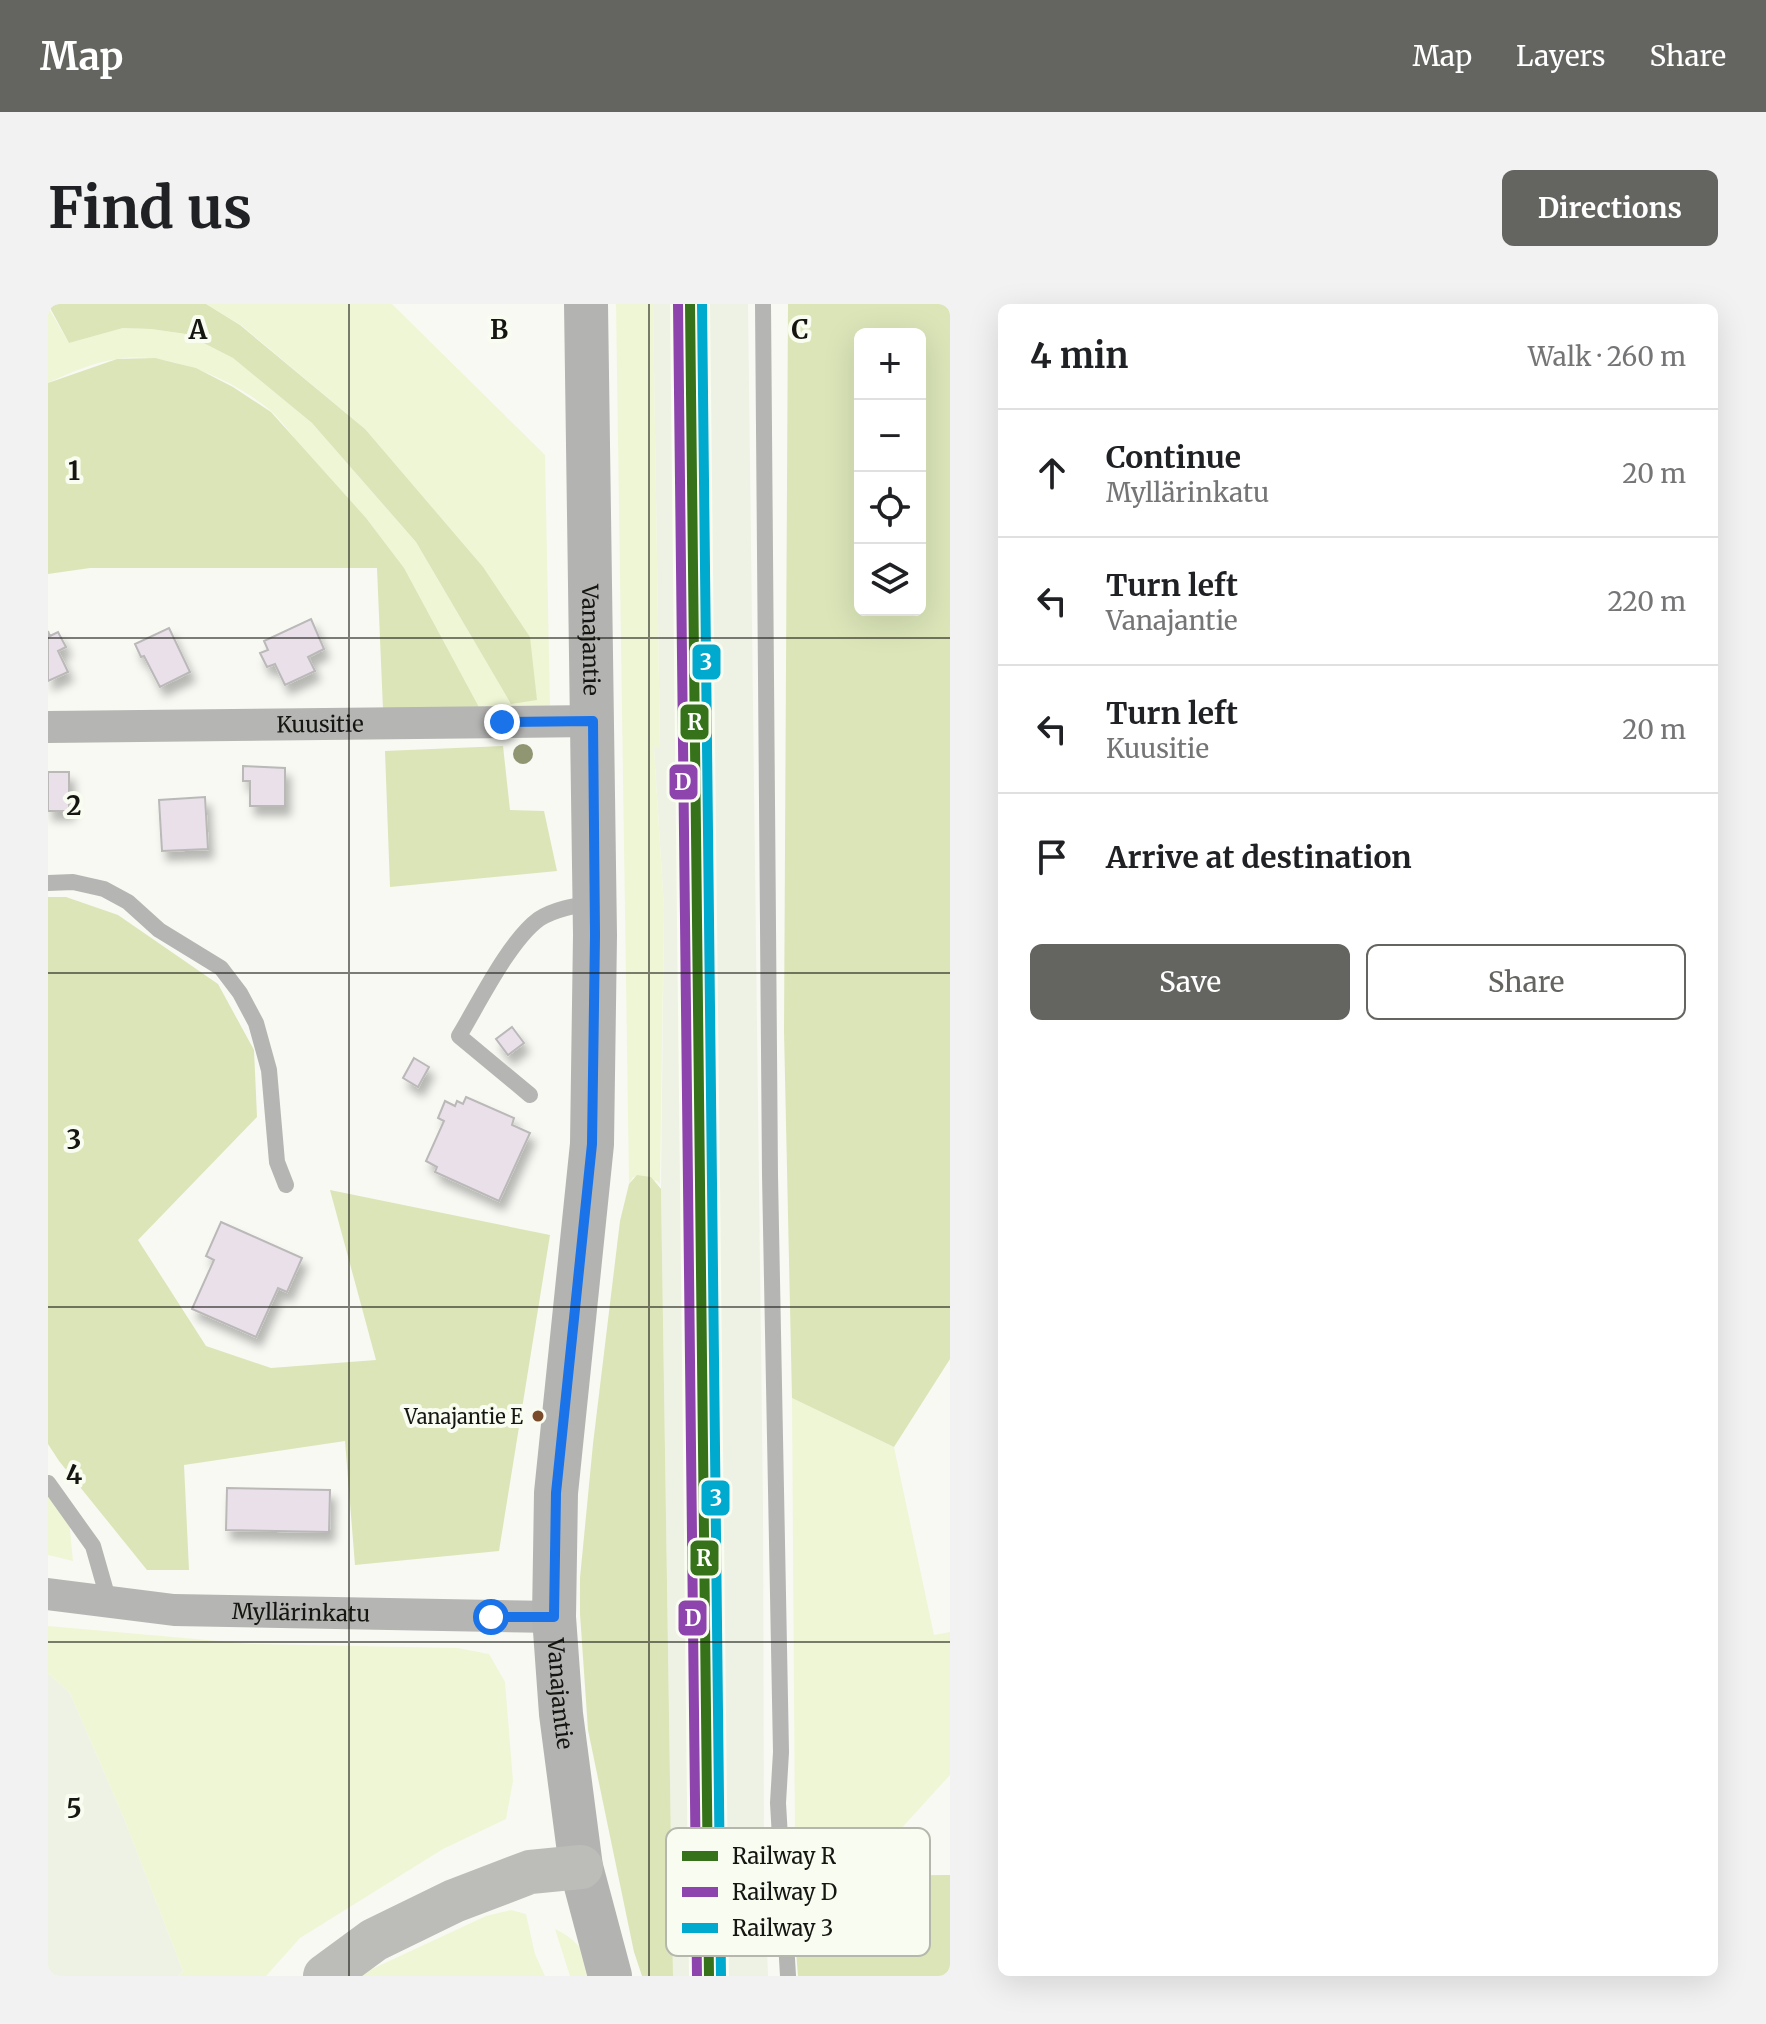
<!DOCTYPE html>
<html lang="en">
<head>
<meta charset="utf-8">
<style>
	:root { --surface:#fff; --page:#f2f2f2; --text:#202124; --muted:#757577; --line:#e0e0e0; --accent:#646560 }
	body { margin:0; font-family:Merriweather,serif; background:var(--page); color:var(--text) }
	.controls { position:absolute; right:24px; top:24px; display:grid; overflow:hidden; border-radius:12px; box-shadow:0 8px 32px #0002 }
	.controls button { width:72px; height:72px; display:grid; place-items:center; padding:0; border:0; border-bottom:2px solid var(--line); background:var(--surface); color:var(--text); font:40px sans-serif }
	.stop { position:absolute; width:24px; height:24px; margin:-18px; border:6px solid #1a73e8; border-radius:50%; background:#fff }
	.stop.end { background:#1a73e8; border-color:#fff; box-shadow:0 2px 8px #0008 }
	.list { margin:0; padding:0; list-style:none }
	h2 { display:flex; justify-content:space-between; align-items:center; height:104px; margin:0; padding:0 32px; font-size:34px }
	h2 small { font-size:26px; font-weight:400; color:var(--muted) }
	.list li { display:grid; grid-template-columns:52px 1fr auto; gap:24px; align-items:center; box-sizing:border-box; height:128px; padding:0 32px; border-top:2px solid var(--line) }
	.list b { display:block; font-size:30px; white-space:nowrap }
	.list p { margin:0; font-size:26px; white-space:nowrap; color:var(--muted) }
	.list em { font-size:26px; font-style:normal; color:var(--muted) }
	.actions { display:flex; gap:16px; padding:24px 32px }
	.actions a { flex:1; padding:18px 0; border:2px solid var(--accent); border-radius:12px; text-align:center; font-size:28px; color:var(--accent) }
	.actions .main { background:var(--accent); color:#fff }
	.icon { flex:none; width:44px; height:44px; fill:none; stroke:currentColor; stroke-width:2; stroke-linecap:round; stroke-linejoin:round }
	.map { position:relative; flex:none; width:902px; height:1672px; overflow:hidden; border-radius:12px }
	header { display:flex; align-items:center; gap:48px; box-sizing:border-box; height:112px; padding:0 40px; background:var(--accent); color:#fff }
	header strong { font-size:38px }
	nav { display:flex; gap:44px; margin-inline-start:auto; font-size:28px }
	.intro { display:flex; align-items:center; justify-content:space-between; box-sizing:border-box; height:192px; padding:0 48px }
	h1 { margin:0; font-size:56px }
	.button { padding:20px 36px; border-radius:12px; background:var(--accent); color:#fff; font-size:28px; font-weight:700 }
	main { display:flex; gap:48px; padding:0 48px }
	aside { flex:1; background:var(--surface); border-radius:12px; box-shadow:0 8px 32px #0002 }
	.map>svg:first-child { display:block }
	.built { fill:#eef2e4 }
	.green { fill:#eff6d6 }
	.forest { fill:#dbe5b8; fill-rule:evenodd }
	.building { fill:#e9e0ea; stroke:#bab9b8; stroke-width:2; filter:url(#shadow) }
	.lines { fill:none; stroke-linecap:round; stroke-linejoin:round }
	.lane { stroke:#b5b5b3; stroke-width:16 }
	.street { stroke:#b5b5b3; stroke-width:32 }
	.secondary { stroke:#b3b3b2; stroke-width:44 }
	.highway { stroke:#bcbdb8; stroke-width:44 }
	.rail-1-casing { stroke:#f9fcf0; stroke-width:16 }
	.rail-2-casing { stroke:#f9fcf0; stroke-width:16 }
	.rail-3-casing { stroke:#f9fcf0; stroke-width:16 }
	.rail-1 { stroke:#357219; stroke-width:10 }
	.rail-2 { stroke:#8e44ad; stroke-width:10 }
	.rail-3 { stroke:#00a9ce; stroke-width:10 }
	.tree { fill:#909572 }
	.route { stroke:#1a73e8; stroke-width:10 }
	.grid { fill:none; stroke:#151611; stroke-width:2; stroke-opacity:0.55 }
	.bus-dot { fill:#7a4b2a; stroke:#f9fcf0; stroke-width:3 }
	.labels { text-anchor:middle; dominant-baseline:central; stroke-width:8; stroke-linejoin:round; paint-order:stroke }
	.bus-label { font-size:20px; fill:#151611; stroke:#f9fcf0; text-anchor:end }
	.street-label { font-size:22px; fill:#151611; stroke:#f9fcf0 }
	.key { fill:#f9fcf0; stroke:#b5b7ad; stroke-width:2 }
	.key-label { font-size:22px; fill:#151611 }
	.grid-label { font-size:26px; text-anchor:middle; font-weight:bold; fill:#151611; stroke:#f9fcf0; stroke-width:8; stroke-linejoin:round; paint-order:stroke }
	.line-badge { stroke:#f9fcf0; stroke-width:3 }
	.badge-label { font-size:22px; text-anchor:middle; font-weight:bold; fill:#fff }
</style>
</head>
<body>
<header>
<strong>Map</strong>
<nav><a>Map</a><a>Layers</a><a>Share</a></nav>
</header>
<div class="intro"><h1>Find us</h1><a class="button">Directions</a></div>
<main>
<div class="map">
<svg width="902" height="1672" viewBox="0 0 902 1672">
	<defs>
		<filter id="shadow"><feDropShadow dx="5" dy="9" stdDeviation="4" flood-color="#0004"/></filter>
	</defs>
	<rect width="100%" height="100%" fill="#f8f9f3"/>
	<path class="built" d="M605,0h95l15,1201 1,357 4,114h-95l-12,-787 3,-280 -10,-161 6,-2z
		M0,1369l22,20 53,123 60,155 -5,5h-130z"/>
	<path class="green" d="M158,0h186l153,151 5,250 -10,6h-59l-178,-262c-10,-12 -20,-27 -32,-38 -38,-32 -103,-60 -153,-52 -24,3 -49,14 -70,24v-76l21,36 54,-15 28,1 35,5 47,24 79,65 104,119 95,162 -146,-275 -124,-104z
		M568,0h37l7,443 -6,1 10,161 -4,275 -3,-3 -24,-4 -4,7z
		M744,1094l102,49 40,188 16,-3v143l-52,57 -35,17 -68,-10z
		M0,1193l21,23 4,41 -25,-6z
		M0,1322l204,18 206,4 31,6 16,28 8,99 -7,38 -63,30 -143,89 -34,38h-88l5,-5 -60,-155 -53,-123 -22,-20z
		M463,1606l15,4 9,40 10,22h-188l129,-60z
		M507,1625c22,10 32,26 43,47h-28z"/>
	<path class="forest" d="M0,0h158l34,21 125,104 118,138 47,70 7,63 -26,4 -95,-162 -104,-119 -79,-65 -47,-24 -35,-5 -28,-1 -54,15z
		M740,0h162v1055l-56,88 -102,-49 -8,-367zM812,30h60v276h-60z
		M107,54l41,10 37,19 38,25 95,106 38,50 77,143 -98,-2 -6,-141h-287l-42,6v-191l69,-24z
		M455,442l7,64 34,1 13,60 -167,16 -5,-136z
		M0,593h18l52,18 100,69 36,66 3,67 -119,123 68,106 65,22 105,-8 -46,-170 220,45 -51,316 -144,14 -10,-124 -161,24 5,105h-42l-88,-109 -11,-17z
		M589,871l14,2 10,12 12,787h-31l-8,-24 -46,-222 -8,-116v-36l13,-134 27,-223 9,-37z
		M902,1571v101h-152l-8,-100z"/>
	<path class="building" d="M263,315l13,30 -16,8 7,14 -30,14 -10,-21 -8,3 -7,-14 8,-3 -4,-9z
		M121,324l21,44 -30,15 -16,-31 -3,1 -6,-13z
		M0,327l2,5 8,-4 8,15 -8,4 10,21 -20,9z
		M195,462l42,2v38h-35v-25h-7z
		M0,468h21v39h-21z
		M157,493l3,52 -46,2 -3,-51z
		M464,723l12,16 -16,12 -12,-16z
		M366,754l15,9 -11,20 -15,-9z
		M418,793l48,21 -2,7 18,8 -31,68 -64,-29 2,-5 -11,-6 18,-40 -6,-3 7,-17 10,5 2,-5 6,3z
		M173,918l81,36 -15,34 -9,-4 -22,49 -64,-28 22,-49 -8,-4z
		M179,1184l103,2 -1,42 -103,-2z"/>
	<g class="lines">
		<path class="lane" d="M715,0l7,871 11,577 -3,51 10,173
			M0,579l25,-1 31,7 24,13 31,28 62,38 19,25 16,30 13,47 8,92 9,23
			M482,791l-71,-59c20,-33 50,-95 80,-117 16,-10 35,-13 53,-16
			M0,1179l45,63 16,56"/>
		<g class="street">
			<path id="s1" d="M0,423l545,-6"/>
			<path id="s2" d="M0,1290l126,16 380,7"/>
		</g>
		<path class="secondary" id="s3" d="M538,0l9,631 -3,209 -36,349 -2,124 7,97 20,153 29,109"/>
		<path class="highway" d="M277,1672l49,-36 80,-39 76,-29 51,-5"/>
		<defs>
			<path id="rail-1" d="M642,0l19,1672"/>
			<path id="rail-2" d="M630,0l19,1672"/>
			<path id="rail-3" d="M654,0l19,1672"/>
		</defs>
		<use href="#rail-1" class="rail-1-casing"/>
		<use href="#rail-2" class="rail-2-casing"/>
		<use href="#rail-3" class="rail-3-casing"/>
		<use href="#rail-1" class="rail-1"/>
		<use href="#rail-2" class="rail-2"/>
		<use href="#rail-3" class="rail-3"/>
	</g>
	<circle class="tree" cx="475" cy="450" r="10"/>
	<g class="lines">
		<path class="route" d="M443,1313h63l2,-124 36,-349 3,-209 -2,-214 -91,1"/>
	</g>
	<path class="grid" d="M301,0v1672M601,0v1672M0,334h902M0,669h902M0,1003h902M0,1338h902"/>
	<circle class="bus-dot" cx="490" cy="1112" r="7"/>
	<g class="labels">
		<g class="bus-label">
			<text x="475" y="1112">Vanajantie E</text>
		</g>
		<g class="street-label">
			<text stroke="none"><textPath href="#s3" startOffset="336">Vanajantie</textPath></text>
			<text stroke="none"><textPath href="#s1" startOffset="272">Kuusitie</textPath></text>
			<text stroke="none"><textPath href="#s2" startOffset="254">Myllärinkatu</textPath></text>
			<text stroke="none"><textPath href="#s3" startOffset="1392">Vanajantie</textPath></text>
		</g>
	</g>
	<rect x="618" y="1524" width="264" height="128" rx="12" class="key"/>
	<rect x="634" y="1547" width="36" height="10" fill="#357219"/>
	<rect x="634" y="1583" width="36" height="10" fill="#8e44ad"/>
	<rect x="634" y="1619" width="36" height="10" fill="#00a9ce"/>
	<g class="key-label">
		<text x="684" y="1560">Railway R</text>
		<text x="684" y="1596">Railway D</text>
		<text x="684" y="1632">Railway 3</text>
	</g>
	<g class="grid-label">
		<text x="150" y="35">A</text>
		<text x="451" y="35">B</text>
		<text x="752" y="35">C</text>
		<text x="26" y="176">1</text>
		<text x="26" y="511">2</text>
		<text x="26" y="845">3</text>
		<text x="26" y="1180">4</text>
		<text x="26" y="1514">5</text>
	</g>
	<g class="line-badge">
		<rect x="643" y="339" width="31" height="38" rx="8" fill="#00a9ce"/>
		<rect x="631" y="399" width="31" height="38" rx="8" fill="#357219"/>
		<rect x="620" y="459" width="31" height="38" rx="8" fill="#8e44ad"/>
		<rect x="652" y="1175" width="31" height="38" rx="8" fill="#00a9ce"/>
		<rect x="641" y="1235" width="31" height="38" rx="8" fill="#357219"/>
		<rect x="629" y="1295" width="31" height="38" rx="8" fill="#8e44ad"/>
	</g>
	<g class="badge-label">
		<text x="658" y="366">3</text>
		<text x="647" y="426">R</text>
		<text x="635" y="486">D</text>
		<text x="668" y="1202">3</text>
		<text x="656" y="1262">R</text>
		<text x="645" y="1322">D</text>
	</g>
</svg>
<div class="controls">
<button>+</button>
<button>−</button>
<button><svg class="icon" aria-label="locate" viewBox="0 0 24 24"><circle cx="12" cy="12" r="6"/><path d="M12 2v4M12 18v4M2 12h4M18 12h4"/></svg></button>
<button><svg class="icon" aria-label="layers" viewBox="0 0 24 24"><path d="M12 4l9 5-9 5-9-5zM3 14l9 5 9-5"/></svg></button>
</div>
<div class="stop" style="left:443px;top:1313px"></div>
<div class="stop end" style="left:454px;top:418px"></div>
</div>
<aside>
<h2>4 min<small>Walk · 260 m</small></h2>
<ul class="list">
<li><svg class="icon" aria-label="ahead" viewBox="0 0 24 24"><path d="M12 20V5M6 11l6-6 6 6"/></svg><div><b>Continue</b><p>Myllärinkatu</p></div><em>20 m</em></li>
<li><svg class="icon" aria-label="left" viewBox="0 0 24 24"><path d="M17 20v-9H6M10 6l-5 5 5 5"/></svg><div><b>Turn left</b><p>Vanajantie</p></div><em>220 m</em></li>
<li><svg class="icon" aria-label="left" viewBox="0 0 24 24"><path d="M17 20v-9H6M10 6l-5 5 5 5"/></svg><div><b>Turn left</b><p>Kuusitie</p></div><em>20 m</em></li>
<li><svg class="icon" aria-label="arrive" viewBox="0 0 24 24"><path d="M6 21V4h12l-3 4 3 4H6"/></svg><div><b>Arrive at destination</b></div></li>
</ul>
<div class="actions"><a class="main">Save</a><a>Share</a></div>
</aside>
</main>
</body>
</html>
